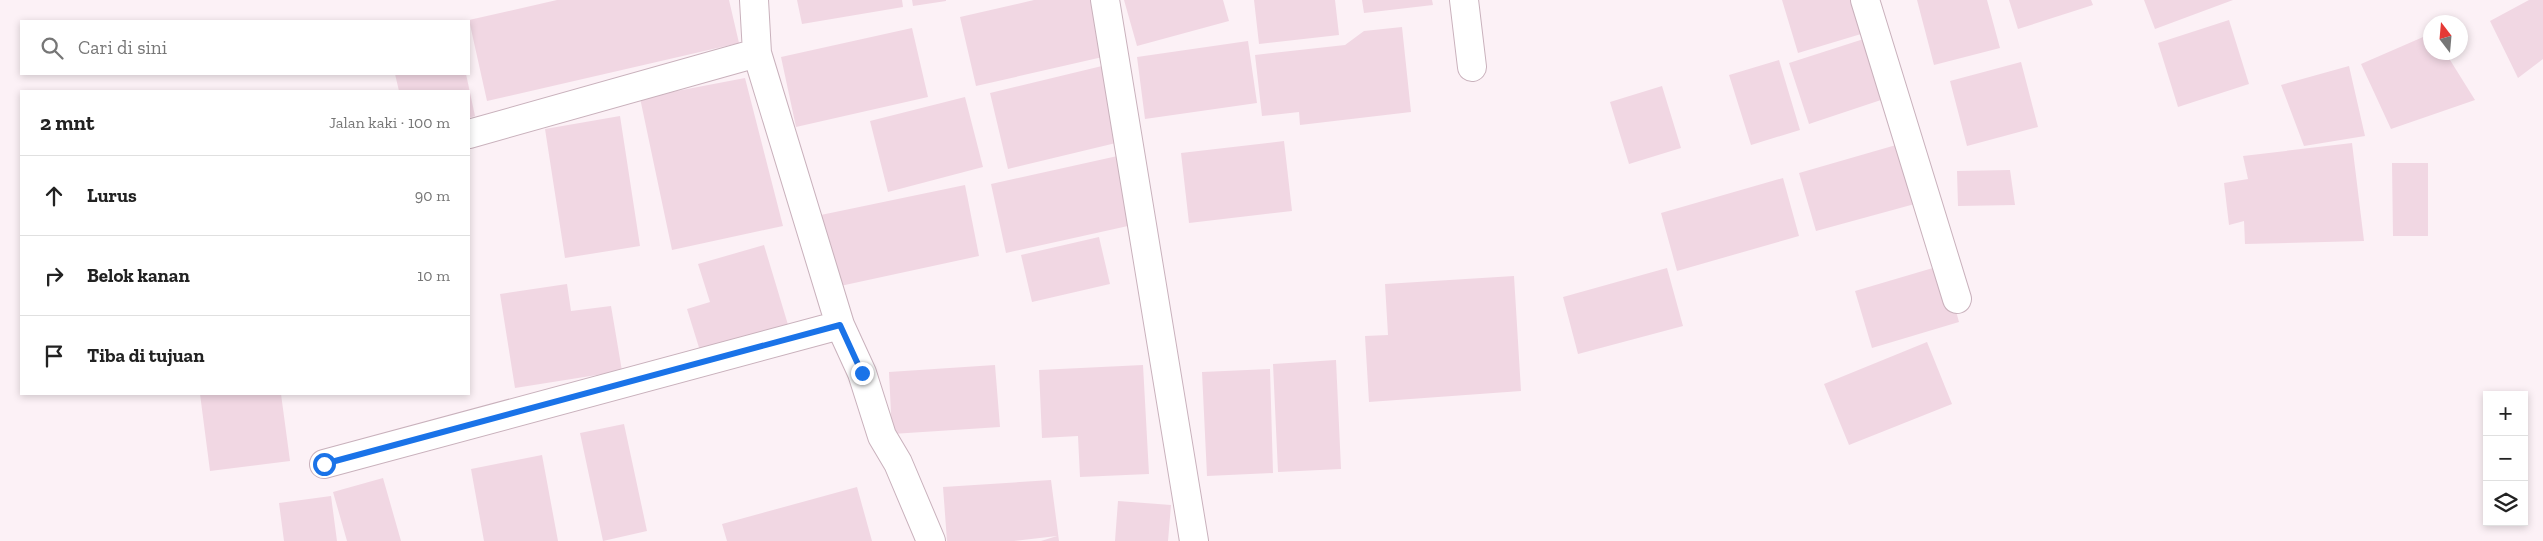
<!DOCTYPE html>
<html lang="id">
<head>
<meta charset="utf-8">
<style>
	:root { --surface:#fff; --page:#f6f6f6; --text:#222; --muted:#767676; --line:#e0e0e0 }
	body { margin:0; font-family:"Zilla Slab",serif; background:var(--page); color:var(--text) }
	.controls { position:absolute; right:15px; bottom:15px; display:grid; overflow:hidden; border-radius:0px; box-shadow:0 2px 8px #0003 }
	.controls button { width:45px; height:45px; display:grid; place-items:center; padding:0; border:0; border-bottom:1px solid var(--line); background:var(--surface); color:var(--text); font:25px sans-serif }
	.compass { position:absolute; left:2423px; top:15px; width:45px; height:45px; border-radius:50%; background:var(--surface); box-shadow:0 2px 8px #0003; rotate:344deg }
	.stop { position:absolute; width:15px; height:15px; margin:-11px; border:4px solid #1a73e8; border-radius:50%; background:#fff }
	.stop.end { background:#1a73e8; border-color:#fff; box-shadow:0 1px 5px #0008 }
	.list { margin:0; padding:0; list-style:none }
	h2 { display:flex; justify-content:space-between; align-items:center; height:65px; margin:0; padding:0 20px; font-size:21px }
	h2 small { font-size:16px; font-weight:400; color:var(--muted) }
	.list li { display:grid; grid-template-columns:32px 1fr auto; gap:15px; align-items:center; box-sizing:border-box; height:80px; padding:0 20px; border-top:1px solid var(--line) }
	.list b { display:block; font-size:19px; white-space:nowrap }
	.list em { font-size:16px; font-style:normal; color:var(--muted) }
	.icon { flex:none; width:28px; height:28px; fill:none; stroke:currentColor; stroke-width:2; stroke-linecap:round; stroke-linejoin:round }
	.map { position:relative; flex:none; width:2543px; height:541px; overflow:hidden }
	.search { position:absolute; background:var(--surface); box-shadow:0 2px 8px #0003; left:20px; top:20px; width:450px; height:55px; display:flex; align-items:center; gap:12px; box-sizing:border-box; padding:0 18px; border-radius:0px; color:var(--muted); font-size:19px }
	.panel { position:absolute; background:var(--surface); box-shadow:0 2px 8px #0003; left:20px; top:90px; width:450px; height:305px; border-radius:0px }
	.map>svg:first-child { display:block }
	.building { fill:#f1d7e3 }
	.lines { fill:none; stroke-linecap:round; stroke-linejoin:round }
	.minor-casing { stroke:#c9b1bc; stroke-width:30 }
	.minor { stroke:#fff; stroke-width:28 }
	.route { stroke:#1a73e8; stroke-width:6 }
</style>
</head>
<body>
<div class="map">
<svg width="2543" height="541" viewBox="0 0 2543 541">
	<rect width="100%" height="100%" fill="#fcf1f6"/>
	<path class="building" d="M557,0h172l10,43 -252,58 -18,-81z
		M797,0h105l1,7 -101,17z
		M912,0h34v1l-33,5z
		M1034,0h61l12,56 -131,30 -16,-69z
		M1124,0h99l6,21 -92,25z
		M1254,0h81l4,35 -80,9z
		M1362,0h70l1,5 -69,8z
		M1782,0h80l9,31 -73,22z
		M1917,0h70l13,48 -66,17z
		M2009,0h82l2,5 -75,24z
		M2144,0h89l-78,29z
		M2529,0h14v59l-25,19 -28,-57z
		M2229,20l20,64 -71,23 -20,-64z
		M1402,27l9,85 -111,13 -1,-13 -37,4 -7,-61 90,-10 19,-14z
		M912,28l16,69 -132,30 -15,-70z
		M2430,34v18h15l30,48 -84,29 -30,-65z
		M1873,36l20,60 -84,28 -20,-61z
		M1248,41l9,62 -112,16 -8,-62z
		M1779,60l21,70 -49,15 -22,-70z
		M2021,62l17,65 -71,19 -17,-65z
		M1102,66l18,76 -112,27 -18,-76z
		M2349,66l16,70 -61,10 -23,-61z
		M395,74h71l9,42 -6,2v-27h-70z
		M745,78l38,148 -111,24 -32,-152z
		M1662,86l19,62 -52,16 -19,-62z
		M965,97l18,70 -95,25 -18,-71z
		M620,116l20,130 -75,12 -20,-129z
		M1284,141l8,70 -103,12 -8,-70z
		M1903,143l19,59 -106,29 -17,-58z
		M2352,143l12,98 -119,3 -1,-23 -15,4 -5,-42 24,-4 -5,-23z
		M1122,155l15,69 -131,29 -15,-69z
		M2392,163h36v73h-35z
		M2010,170l5,35 -57,1 -1,-35z
		M1783,178l16,58 -122,35 -16,-58z
		M965,185l14,71 -148,32 -15,-72z
		M1099,237l11,47 -78,18 -11,-47z
		M764,245l25,83 -88,26 -14,-45 23,-7 -12,-38z
		M1943,265l16,57 -87,26 -17,-57z
		M1667,268l16,58 -105,28 -15,-57z
		M1514,276l7,115 -152,11 -4,-66 23,-1 -3,-51z
		M567,284l4,27 40,-5 11,65 -107,17 -15,-94z
		M1927,342l25,62 -103,41 -25,-61z
		M1336,360l5,109 -63,3 -5,-108z
		M995,365l5,62 -108,7 -3,-62z
		M1143,365l6,109 -69,3 -2,-41 -36,2 -3,-68z
		M1270,369l3,104 -66,3 -5,-104z
		M200,394h81l9,67 -80,10z
		M624,424l23,107 -44,10 -23,-108z
		M542,455l16,86h-74l-13,-72z
		M383,478l18,63h-54l-14,-49z
		M1051,480l8,61h-18l16,-5 -43,5h-67l-4,-54z
		M857,487l15,54h-145l-5,-17z
		M331,496l6,45h-53l-5,-38z
		M1118,501l53,4 -3,36h-53z"/>
	<g class="lines">
		<defs>
			<path id="minor" d="M754,0l3,53 83,272 22,48 20,63 16,27 33,78
				M1105,0l89,541
				M1464,0l8,67
				M1865,0l92,299
				M469,134l288,-81
				M324,464l516,-139"/>
		</defs>
		<use href="#minor" class="minor-casing"/>
		<use href="#minor" class="minor"/>
	</g>
	<g class="lines">
		<path class="route" d="M324,464l516,-139 22,48"/>
	</g>
</svg>
<div class="controls">
<button>+</button>
<button>−</button>
<button><svg class="icon" aria-label="layers" viewBox="0 0 24 24"><path d="M12 4l9 5-9 5-9-5zM3 14l9 5 9-5"/></svg></button>
</div>
<svg class="compass" viewBox="-18 -18 36 36"><path d="M0-13l5 13h-10z" fill="#e53935"/><path d="M0 13l5-13h-10z" fill="#767676"/></svg>
<div class="stop" style="left:324px;top:464px"></div>
<div class="stop end" style="left:862px;top:373px"></div>
<div class="search"><svg class="icon" aria-label="search" viewBox="0 0 24 24"><circle cx="10" cy="10" r="6"/><path d="M15 15l6 6"/></svg>Cari di sini</div>
<section class="panel">
<h2>2 mnt<small>Jalan kaki · 100 m</small></h2>
<ul class="list">
<li><svg class="icon" aria-label="ahead" viewBox="0 0 24 24"><path d="M12 20V5M6 11l6-6 6 6"/></svg><div><b>Lurus</b></div><em>90 m</em></li>
<li><svg class="icon" aria-label="right" viewBox="0 0 24 24"><path d="M7 20v-9h11M14 6l5 5-5 5"/></svg><div><b>Belok kanan</b></div><em>10 m</em></li>
<li><svg class="icon" aria-label="arrive" viewBox="0 0 24 24"><path d="M6 21V4h12l-3 4 3 4H6"/></svg><div><b>Tiba di tujuan</b></div></li>
</ul>
</section>
</div>
</body>
</html>
